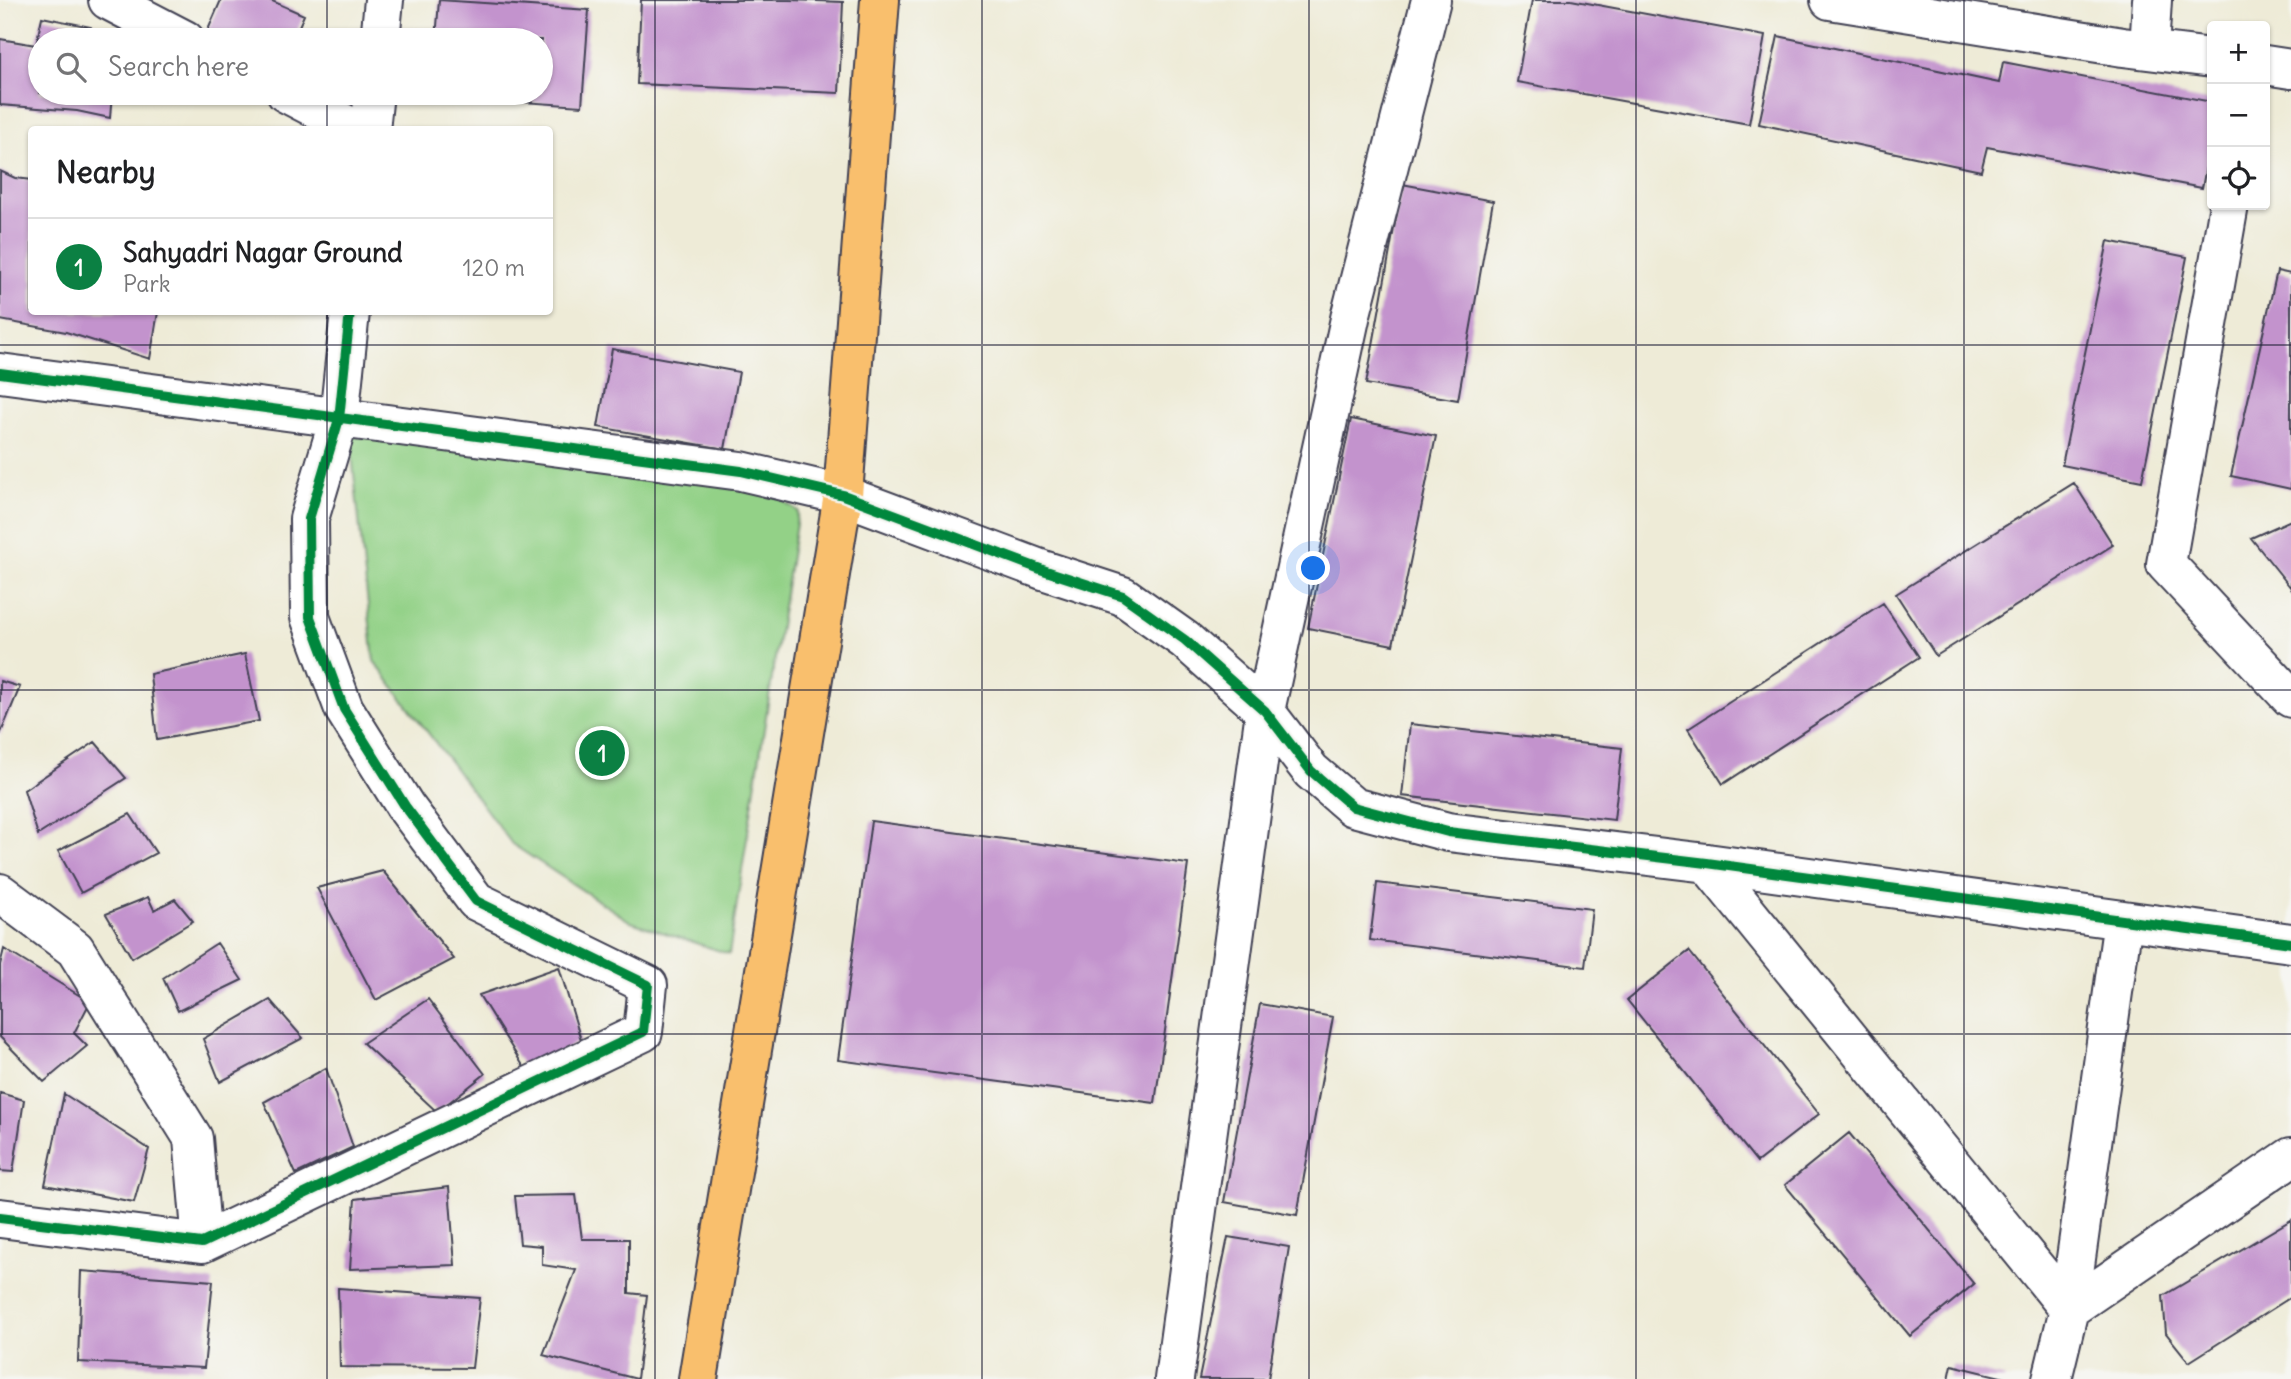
<!DOCTYPE html>
<html lang="en">
<head>
<meta charset="utf-8">
<style>
	:root { --surface:#fff; --page:#f2f2f2; --text:#202124; --muted:#757577; --line:#e0e0e0; --accent:#0b8043 }
	body { margin:0; font-family:Delius,sans-serif; background:var(--page); color:var(--text) }
	.controls { position:absolute; right:21px; top:21px; display:grid; overflow:hidden; border-radius:7px; box-shadow:0 2px 5px #0004 }
	.controls button { width:63px; height:63px; display:grid; place-items:center; padding:0; border:0; border-bottom:2px solid var(--line); background:var(--surface); color:var(--text); font:35px sans-serif }
	.you { position:absolute; left:1314px; top:569px; width:24px; height:24px; margin:-18px; border:5px solid #fff; border-radius:50%; background:#1a73e8; box-shadow:0 0 0 10px #1a73e833 }
	.badge { display:grid; place-items:center; width:46px; height:46px; border-radius:50%; background:var(--accent); color:#fff; font-size:23px; font-weight:700 }
	.pin { position:absolute; translate:-50% -50%; border:4px solid #fff; box-shadow:0 2px 7px #0006 }
	.list { margin:0; padding:0; list-style:none }
	h2 { display:flex; justify-content:space-between; align-items:center; height:91px; margin:0; padding:0 28px; font-size:30px }
	h2 small { font-size:23px; font-weight:400; color:var(--muted) }
	.list li { display:grid; grid-template-columns:46px 1fr auto; gap:21px; align-items:center; box-sizing:border-box; height:98px; padding:0 28px; border-top:2px solid var(--line) }
	.list b { display:block; font-size:26px; white-space:nowrap }
	.list p { margin:0; font-size:23px; white-space:nowrap; color:var(--muted) }
	.list em { font-size:23px; font-style:normal; color:var(--muted) }
	.icon { flex:none; width:38px; height:38px; fill:none; stroke:currentColor; stroke-width:2; stroke-linecap:round; stroke-linejoin:round }
	.map { position:relative; flex:none; width:2291px; height:1379px; overflow:hidden }
	.search { position:absolute; background:var(--surface); box-shadow:0 2px 5px #0004; left:28px; top:28px; width:525px; height:77px; display:flex; align-items:center; gap:18px; box-sizing:border-box; padding:0 24px; border-radius:38px; color:var(--muted); font-size:26px }
	.panel { position:absolute; background:var(--surface); box-shadow:0 2px 5px #0004; left:28px; top:126px; width:525px; height:189px; border-radius:7px }
	.map>svg:first-child { display:block }
	.green { fill:#93d187; stroke:#5a7a61; stroke-width:2 }
	.building { fill:#c393cd }
	.lines { fill:none; stroke-linecap:round; stroke-linejoin:round }
	.minor-casing { stroke:#414052; stroke-width:42 }
	.major-casing { stroke:#414052; stroke-width:42 }
	.minor { stroke:#fff; stroke-width:38 }
	.major { stroke:#f9bf6d; stroke-width:38 }
	.cycleway-casing { stroke:#f6f6f2; stroke-width:15 }
	.cycleway { stroke:#00873e; stroke-width:10 }
	.grid { fill:none; stroke:#22223b; stroke-width:2; stroke-opacity:0.55 }
</style>
</head>
<body>
<div class="map">
<svg width="2291" height="1379" viewBox="0 0 2291 1379">
	<rect width="100%" height="100%" fill="#f6f6f2"/>
	<filter id="ink" filterUnits="userSpaceOnUse"><feTurbulence type="fractalNoise" baseFrequency=".0143" numOctaves="2"/><feDisplacementMap in="SourceGraphic" scale="14" xChannelSelector="R" yChannelSelector="G"/><feConvolveMatrix kernelMatrix="1 2 1 2 8 2 1 2 1" color-interpolation-filters="sRGB"/></filter>
	<filter id="wash" filterUnits="userSpaceOnUse"><feTurbulence type="fractalNoise" baseFrequency=".00686" numOctaves="4" result="noise"/><feDisplacementMap in="SourceGraphic" scale="28" xChannelSelector="R" yChannelSelector="G"/><feGaussianBlur stdDeviation="1.57" result="paint"/><feColorMatrix in="noise" values="0 0 0 0 0 0 0 0 0 0 0 0 0 0 0 0 0 1.4 0 .05"/><feComposite in="paint" operator="in"/></filter>
	<g filter="url(#wash)">
		<rect width="100%" height="100%" fill="#eeebd7"/>
		<path class="green" d="M350,436l391,35 57,40 -69,443 -98,-32 -119,-78 -138,-183z"/>
		<g id="blocks">
			<path class="building" d="M221,0h49l34,15 -11,25h-87l-2,-1z
				M439,0l150,10 -7,96 -150,-10v-3h109v-53h-105z
				M641,0h149l53,2 -4,91 -202,-9z
				M1532,0h39l194,36 -16,88 -232,-42z
				M42,17l49,10 4,10h21v3h-76v53h72l-2,25 -33,-7 -77,-6v-66l36,6z
				M1778,36l221,47 4,-21 209,40v33l-10,53 -215,-41 -6,24 -222,-47z
				M0,171l15,7 17,2v132h126l-8,47 -84,-27 -66,-12z
				M1402,184l91,17 -35,199 -92,-16z
				M2108,241l79,16 -45,224 -80,-16z
				M2277,271l14,3v215l-60,-13z
				M612,349l127,23 -14,77 -127,-22z
				M1351,419l85,17 -43,209 -85,-17z
				M2074,483l39,62 -177,111 -40,-62z
				M2291,520v68l-40,-50z
				M1883,603l36,54 -196,127 -35,-55z
				M245,654l14,67 -102,19 -7,-66z
				M0,681l20,6 -20,48z
				M1410,724l212,24 -8,72 -212,-24z
				M95,742l31,36 -88,57 -14,-45z
				M130,814l26,39 -75,40 -23,-42z
				M871,821l317,43 -33,239 -317,-43z
				M383,871l71,88 -78,41 -59,-112z
				M1377,883l215,26 -7,58 -215,-27z
				M148,897l6,13 21,-11 18,22 -61,37 -26,-44z
				M217,943l25,37 -64,31 -15,-33z
				M4,949l86,53 -16,31 13,13 -43,36 -44,-45v-72z
				M1689,951l130,163 -62,48 -130,-162z
				M559,967l22,73 -54,32 -48,-77z
				M428,999l57,75 -48,38 -74,-69z
				M270,1000l33,38 -83,44 -17,-43z
				M1260,1004l73,13 -36,198 -73,-13z
				M326,1068l27,79 -57,27 -32,-72z
				M0,1093l24,7 -11,72 -13,-1z
				M64,1094l85,55 -15,53 -89,-17z
				M1849,1133l125,151 -64,52 -125,-151z
				M449,1187l6,78 -105,4 5,-70z
				M576,1195l6,44h47v54l18,2 -10,84 -94,-24 33,-85 -34,-5v-19l-22,-2 -5,-48z
				M2291,1220v77l-102,65 -23,-29 -3,-37z
				M1228,1237l61,10 -21,132h-69z
				M81,1271l132,10 -9,87 -126,-6z
				M338,1288l142,10 -8,70 -132,-1z
				M1952,1365l53,13v1h-56z"/>
		</g>
	</g>
	<g filter="url(#ink)">
		<use href="#blocks" fill-opacity="0" stroke="#414052" stroke-width="2"/>
		<g class="lines">
			<defs>
				<path id="minor" d="M108,0l77,40
					M1830,0l293,47 89,11
					M380,40l4,-40
					M2149,50l3,-50
					M2265,65l26,4
					M286,93l71,37
					M370,130l4,-37
					M2229,205l-63,359 125,134
					M0,373l741,98 102,24 200,75 80,26 62,44 80,71 46,60 42,36 95,25 259,31 584,80
					M1707,863l362,446 222,-152
					M0,893l75,56 118,189 9,105
					M0,1218l202,25 441,-211 5,-47 -172,-84 -71,-95 -61,-97 -34,-92 -1,-98 30,-100 11,-107
					M1174,1379l91,-668 86,-397 80,-314
					M2052,1379l17,-70 54,-389"/>
				<path id="major" d="M698,1379l145,-884 37,-495"/>
			</defs>
			<use href="#minor" class="minor-casing"/>
			<use href="#major" class="major-casing"/>
			<use href="#minor" class="minor"/>
			<use href="#major" class="major"/>
			<defs>
				<path id="cycleway" d="M0,373l741,98 102,24 200,75 80,26 62,44 80,71 46,60 42,36 95,25 259,31 584,80
					M0,1218l202,25 441,-211 5,-47 -172,-84 -71,-95 -61,-97 -34,-92 -1,-98 30,-100 11,-107"/>
			</defs>
			<use href="#cycleway" class="cycleway-casing"/>
			<use href="#cycleway" class="cycleway"/>
		</g>
	</g>
	<path class="grid" d="M327,0v40M655,0v1379M982,0v1379M1309,0v1379M1636,0v1379M1964,0v1379M327,93v37M327,312v1067M0,345h2291M0,690h2291M0,1034h2291"/>
</svg>
<div class="controls">
<button>+</button>
<button>−</button>
<button><svg class="icon" aria-label="locate" viewBox="0 0 24 24"><circle cx="12" cy="12" r="6"/><path d="M12 2v4M12 18v4M2 12h4M18 12h4"/></svg></button>
</div>
<div class="you"></div>
<div class="pin badge" style="left:602px;top:753px">1</div>
<div class="search"><svg class="icon" aria-label="search" viewBox="0 0 24 24"><circle cx="10" cy="10" r="6"/><path d="M15 15l6 6"/></svg>Search here</div>
<section class="panel">
<h2>Nearby<small></small></h2>
<ul class="list">
<li><span class="badge">1</span><div><b>Sahyadri Nagar Ground</b><p>Park</p></div><em>120 m</em></li>
</ul>
</section>
</div>
</body>
</html>
